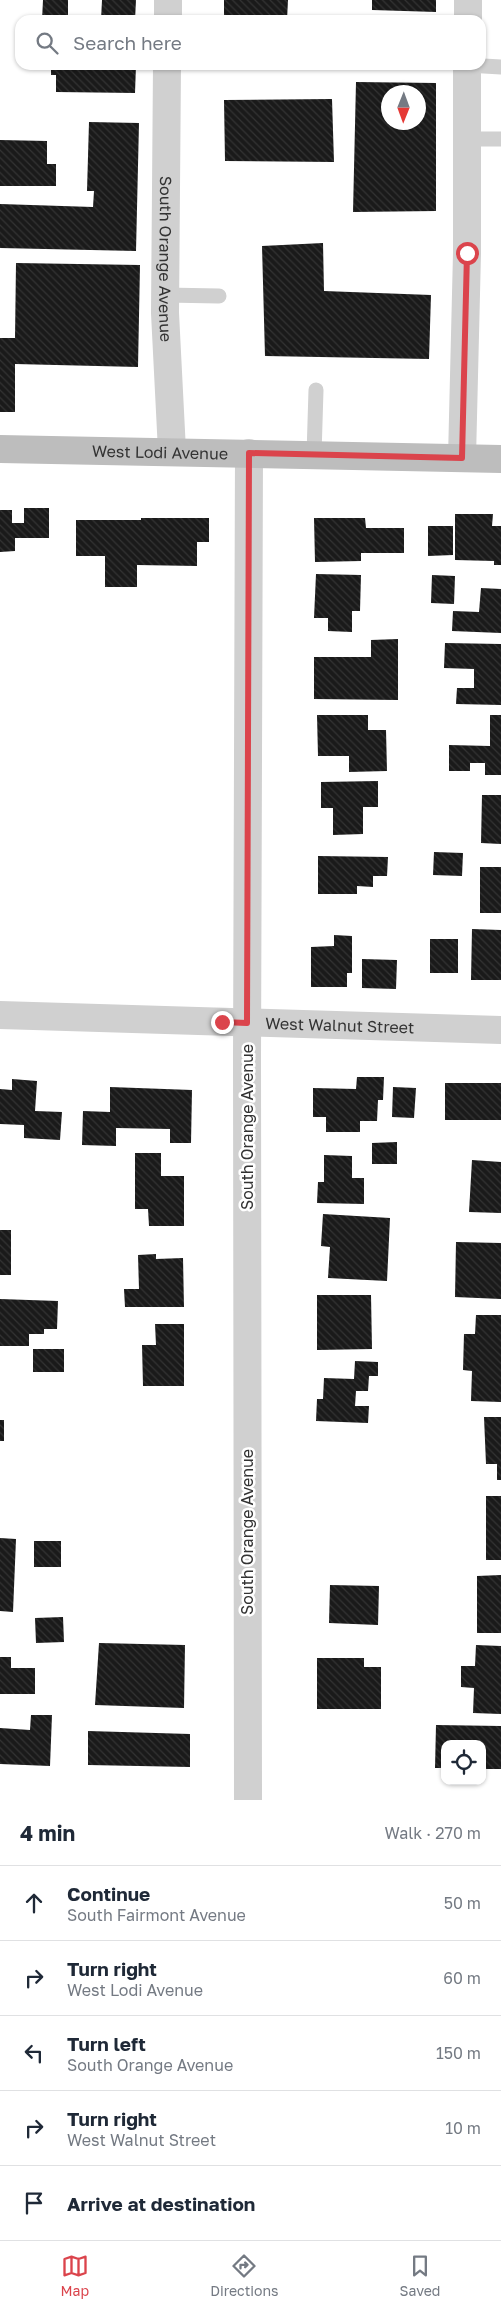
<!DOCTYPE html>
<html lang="en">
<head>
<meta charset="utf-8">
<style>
	:root { --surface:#fff; --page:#f2f2f3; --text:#1f2937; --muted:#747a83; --line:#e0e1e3; --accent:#db444c }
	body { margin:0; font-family:"Golos Text",sans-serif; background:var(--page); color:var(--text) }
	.controls { position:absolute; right:15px; bottom:15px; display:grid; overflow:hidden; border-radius:10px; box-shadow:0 1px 4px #0004 }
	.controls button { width:45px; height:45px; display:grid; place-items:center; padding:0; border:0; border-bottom:1px solid var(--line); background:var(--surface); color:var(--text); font:25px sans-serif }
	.compass { position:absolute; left:381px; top:85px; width:45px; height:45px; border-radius:50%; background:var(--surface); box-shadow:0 1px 4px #0004; rotate:181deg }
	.stop { position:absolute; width:15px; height:15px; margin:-11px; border:4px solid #db444c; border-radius:50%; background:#fff }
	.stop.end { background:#db444c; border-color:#fff; box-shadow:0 1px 5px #0008 }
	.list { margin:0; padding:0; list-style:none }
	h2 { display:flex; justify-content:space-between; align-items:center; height:65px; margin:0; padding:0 20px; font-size:21px }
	h2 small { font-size:16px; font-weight:400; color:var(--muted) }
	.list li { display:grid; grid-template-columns:32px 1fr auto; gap:15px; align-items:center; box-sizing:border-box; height:75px; padding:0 20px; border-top:1px solid var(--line) }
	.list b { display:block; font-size:19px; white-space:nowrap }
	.list p { margin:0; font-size:16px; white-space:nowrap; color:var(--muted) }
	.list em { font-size:16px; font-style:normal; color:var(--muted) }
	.icon { flex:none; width:28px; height:28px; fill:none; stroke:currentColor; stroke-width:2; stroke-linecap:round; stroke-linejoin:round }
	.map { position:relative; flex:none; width:501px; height:1800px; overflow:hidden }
	.search { position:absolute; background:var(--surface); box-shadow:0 1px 4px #0004; left:15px; right:15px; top:15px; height:55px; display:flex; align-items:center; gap:12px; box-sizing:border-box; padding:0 18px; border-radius:15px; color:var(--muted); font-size:19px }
	.sheet { height:440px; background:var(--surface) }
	nav { display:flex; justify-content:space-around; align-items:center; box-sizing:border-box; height:70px; border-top:1px solid var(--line); background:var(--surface); font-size:14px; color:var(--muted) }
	nav a { display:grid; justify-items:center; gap:2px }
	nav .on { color:var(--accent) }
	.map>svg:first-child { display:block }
	.building { fill:url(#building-back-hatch); fill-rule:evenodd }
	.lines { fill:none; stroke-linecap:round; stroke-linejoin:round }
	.service { stroke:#d0d0d0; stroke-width:15 }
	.minor { stroke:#d0d0d0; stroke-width:28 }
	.secondary { stroke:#bdbdbd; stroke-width:28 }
	.route { stroke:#db444c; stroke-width:6 }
	.labels { text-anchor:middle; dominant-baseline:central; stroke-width:5; stroke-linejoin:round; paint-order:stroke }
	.street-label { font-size:16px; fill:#333; stroke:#fff }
</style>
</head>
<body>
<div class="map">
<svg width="501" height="1800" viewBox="0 0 501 1800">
	<defs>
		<pattern id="building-back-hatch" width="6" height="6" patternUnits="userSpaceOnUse" patternTransform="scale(1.25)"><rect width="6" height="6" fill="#1a1a1a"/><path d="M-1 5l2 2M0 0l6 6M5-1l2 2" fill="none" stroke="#333"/></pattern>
	</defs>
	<rect width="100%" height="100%" fill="#fff"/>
	<path class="building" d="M43,0h25v20h-26z
		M102,0h34l-1,20h-34z
		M224,0h64l-1,20h-63z
		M372,0h64v12l-64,-2z
		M51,65h85l-1,28 -79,-1v-17h-5z
		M356,82l80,1v128l-83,1zM388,92h30v30h-30z
		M332,99l2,63 -109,-1 -1,-61z
		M89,122l50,1 -3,128 -136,-3v-44l93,3 1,-16h-7z
		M0,140l47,1v23h9v22h-56z
		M323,243l1,48 107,4 -2,64 -164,-3 -3,-110z
		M16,263l124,2 -2,102 -123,-3v48h-15v-74h15z
		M24,508h25v30h-34v13l-15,1v-42h12v13h12z
		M455,514h38l-1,12h9v39h-7v-4l-39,-1z
		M141,518h68v24h-12v24l-60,-1v22h-32v-31h-29v-36h65z
		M314,518h51l1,10h38v25h-43v8l-46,1z
		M428,526h25v29l-25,1z
		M316,574l45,1 -1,36h-8v21l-24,-1v-13h-14z
		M432,575l23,1 -1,28 -23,-1z
		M481,588l20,1v44l-49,-2 1,-20 26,1z
		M398,639v61l-84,-1v-42h57v-17z
		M445,643l56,1v61l-45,-1 1,-16h17v-19l-30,-1z
		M317,715h51v15h18l1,41 -38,1v-16h-31z
		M490,715h11v60h-16v-12h-15v8h-21v-26l41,1z
		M378,781v26h-15v27l-30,1v-27h-12v-26z
		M482,795h19v49l-20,-1z
		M434,852l29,1 -1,23 -29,-1z
		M318,856l70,1 -1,19h-14v11l-16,-1v8h-39z
		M480,867h21v46h-21z
		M472,929l29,1v50h-30z
		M334,935l18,1v37h-5v14h-36v-40l23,-1z
		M430,939h28v34h-28z
		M362,959l35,1 -1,29 -34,-1z
		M357,1077h27l-1,23h-5l-1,21h-17v11h-34v-15h-13v-29l43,1z
		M12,1079l25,2 -2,30 27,1 -2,28 -36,-2v-13l-24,-1v-35l12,1z
		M445,1083h56v37h-56z
		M110,1087l82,3 -1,53h-21v-14l-54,-1v18l-34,-1 1,-34 27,1z
		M393,1087l23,1 -2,30 -22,-1z
		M397,1142v22h-25v-21z
		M135,1153h26v23h23v50h-35l-1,-17h-13z
		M324,1155l28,1v22h12v26l-47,-1 1,-21h6z
		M472,1160l29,2v51l-32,-1z
		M323,1214l67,4 -3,63 -59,-3 2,-31 -9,-1z
		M0,1230h11v45h-11z
		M456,1242l45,1v56l-46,-2z
		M156,1254v5l27,-1 1,49h-59l-1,-18h15l-1,-34z
		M317,1295h54l1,54 -55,1z
		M0,1299l58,2 -1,28h-13v5h-15v12h-29z
		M476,1315h25v87l-30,-1 1,-30 -9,-1 1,-36h11z
		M155,1324h29v62h-41l-1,-41h14z
		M33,1349h31v23h-31z
		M355,1361l23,1v14h-9l-1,15h-12l-1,15h14l-1,17 -52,-2 1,-22h6l1,-21 30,1z
		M484,1417h17v63h-4v-16h-11z
		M0,1420h4v21h-4z
		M486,1496h15v64h-15z
		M0,1538l16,1 -3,73 -13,-1z
		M34,1541h27v26h-27z
		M501,1575v58h-24v-57z
		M330,1585l49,1 -1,39 -49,-2z
		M63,1617l1,25 -28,1 -1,-25z
		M99,1643l86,2 -1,63 -89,-3z
		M476,1645l25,1v68l-28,-1 1,-25 -13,-1v-21h14z
		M0,1657h11v11h24v26h-35z
		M317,1658h47v9h17v42h-64z
		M31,1715h21l-2,51 -50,-2v-36l30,2z
		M436,1725l65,1v43h-19v-25h-37v24h-10z
		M88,1731l102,3v33l-102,-2z"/>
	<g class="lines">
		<path class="service" d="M467,65l34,2
			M467,139h34
			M165,295l54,1
			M314,455l2,-65"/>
		<g class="minor">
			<path d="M168,20v-20"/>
			<path d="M468,20v-20"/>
			<path id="s1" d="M167,65l-2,248 7,138"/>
			<path d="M462,458l5,-205v-188"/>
			<path id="s2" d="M0,1015l501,15"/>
			<path d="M248,1800l-1,-740 2,-607"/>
		</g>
		<path class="secondary" id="s3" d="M0,449l501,10"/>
	</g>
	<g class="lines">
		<path class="route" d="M222,1022l25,1 2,-570 213,5 5,-205"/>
	</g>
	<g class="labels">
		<g class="street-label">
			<text stroke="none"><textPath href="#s1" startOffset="194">South Orange Avenue</textPath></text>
			<text stroke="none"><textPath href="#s3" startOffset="160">West Lodi Avenue</textPath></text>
			<text stroke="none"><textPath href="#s2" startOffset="340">West Walnut Street</textPath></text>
			<text transform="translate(247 1127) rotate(-90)">South Orange Avenue</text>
			<text transform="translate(247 1532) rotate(-90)">South Orange Avenue</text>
		</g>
	</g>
</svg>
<div class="controls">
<button><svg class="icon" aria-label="locate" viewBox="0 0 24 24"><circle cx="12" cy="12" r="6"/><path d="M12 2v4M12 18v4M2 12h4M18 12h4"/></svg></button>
</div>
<svg class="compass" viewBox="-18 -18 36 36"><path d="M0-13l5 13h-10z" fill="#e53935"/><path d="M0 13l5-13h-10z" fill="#747a83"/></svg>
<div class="stop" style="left:467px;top:253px"></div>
<div class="stop end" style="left:222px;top:1022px"></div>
<div class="search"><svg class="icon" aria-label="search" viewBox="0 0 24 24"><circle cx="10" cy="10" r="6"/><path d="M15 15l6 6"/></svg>Search here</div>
</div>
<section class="sheet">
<h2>4 min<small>Walk · 270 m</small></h2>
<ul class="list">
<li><svg class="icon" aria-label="ahead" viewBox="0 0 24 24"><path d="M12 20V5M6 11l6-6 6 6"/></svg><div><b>Continue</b><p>South Fairmont Avenue</p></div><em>50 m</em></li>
<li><svg class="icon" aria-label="right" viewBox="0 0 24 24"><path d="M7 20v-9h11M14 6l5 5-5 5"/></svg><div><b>Turn right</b><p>West Lodi Avenue</p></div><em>60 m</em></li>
<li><svg class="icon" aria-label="left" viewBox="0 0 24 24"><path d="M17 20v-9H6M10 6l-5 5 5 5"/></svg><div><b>Turn left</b><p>South Orange Avenue</p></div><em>150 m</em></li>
<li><svg class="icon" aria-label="right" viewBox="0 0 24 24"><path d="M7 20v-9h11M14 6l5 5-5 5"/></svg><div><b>Turn right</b><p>West Walnut Street</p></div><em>10 m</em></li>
<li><svg class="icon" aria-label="arrive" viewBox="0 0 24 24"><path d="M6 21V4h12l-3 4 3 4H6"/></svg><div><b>Arrive at destination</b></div></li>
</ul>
</section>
<nav>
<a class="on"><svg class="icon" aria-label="map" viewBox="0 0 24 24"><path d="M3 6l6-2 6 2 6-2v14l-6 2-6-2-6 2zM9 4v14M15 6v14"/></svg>Map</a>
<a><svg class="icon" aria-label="directions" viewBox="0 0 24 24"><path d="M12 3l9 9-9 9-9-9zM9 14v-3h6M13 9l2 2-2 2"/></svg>Directions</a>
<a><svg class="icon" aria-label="saved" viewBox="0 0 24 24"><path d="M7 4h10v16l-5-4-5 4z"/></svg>Saved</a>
</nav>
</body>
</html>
